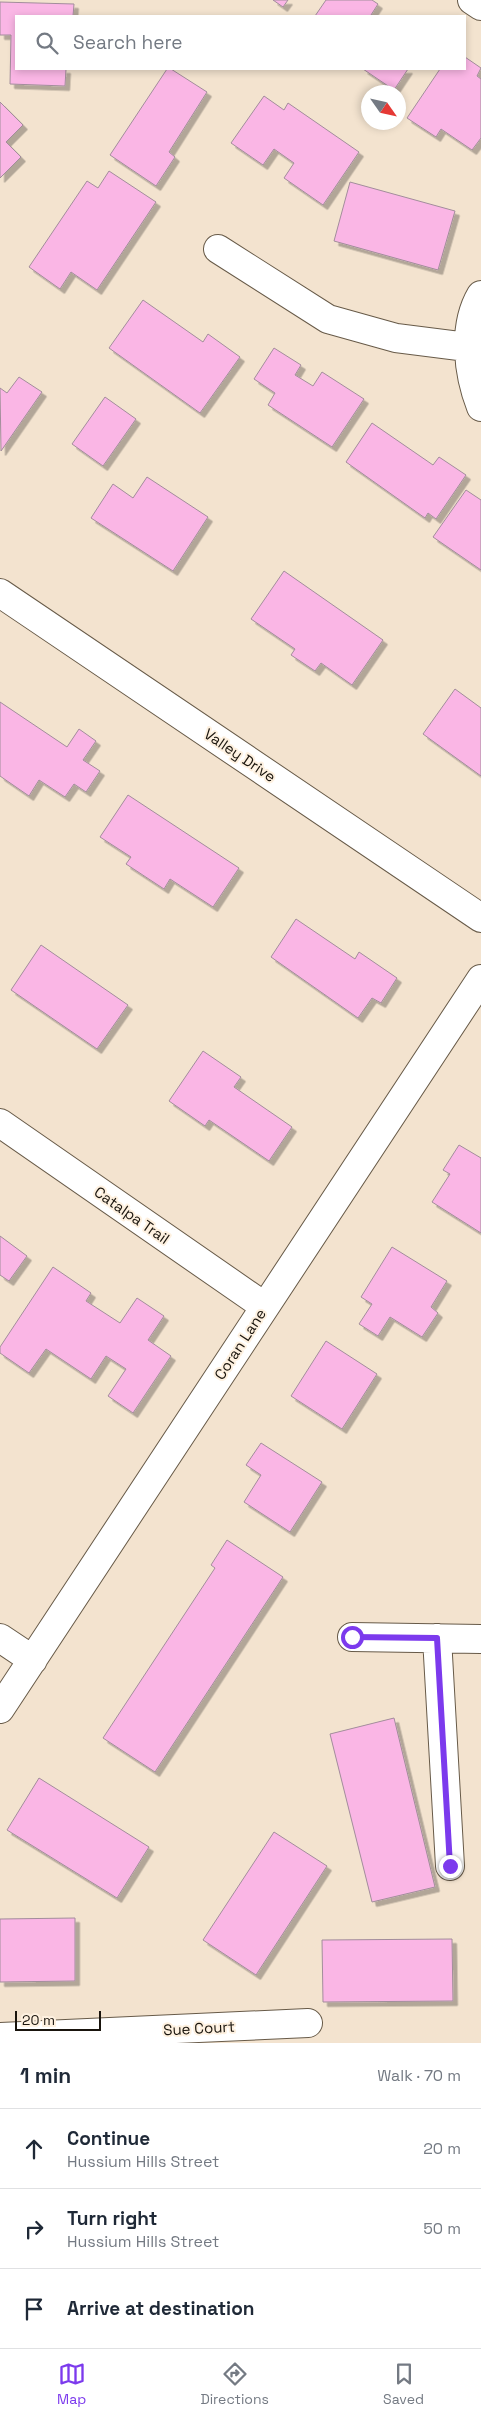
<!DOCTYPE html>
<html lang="en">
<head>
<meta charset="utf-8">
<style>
	:root { --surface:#fff; --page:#f6f6f7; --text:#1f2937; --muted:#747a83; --line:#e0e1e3; --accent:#7c3aed }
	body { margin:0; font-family:"Space Grotesk",sans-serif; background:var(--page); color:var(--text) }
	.compass { position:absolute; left:361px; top:85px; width:45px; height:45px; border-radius:50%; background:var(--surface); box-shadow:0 2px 8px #0003; rotate:124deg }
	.scale { position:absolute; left:15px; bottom:12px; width:86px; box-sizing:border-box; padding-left:5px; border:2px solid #19140d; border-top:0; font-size:14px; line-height:18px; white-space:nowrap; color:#19140d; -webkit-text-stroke:4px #fef1e0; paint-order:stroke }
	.stop { position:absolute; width:15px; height:15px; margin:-11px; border:4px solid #7c3aed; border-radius:50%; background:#fff }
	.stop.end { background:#7c3aed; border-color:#fff; box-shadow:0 1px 5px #0008 }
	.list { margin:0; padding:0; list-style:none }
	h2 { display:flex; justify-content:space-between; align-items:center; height:65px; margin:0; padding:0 20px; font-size:21px }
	h2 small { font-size:16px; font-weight:400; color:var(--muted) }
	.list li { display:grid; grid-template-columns:32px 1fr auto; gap:15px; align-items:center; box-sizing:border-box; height:80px; padding:0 20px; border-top:1px solid var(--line) }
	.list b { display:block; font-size:19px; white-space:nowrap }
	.list p { margin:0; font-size:16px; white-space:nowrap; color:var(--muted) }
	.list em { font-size:16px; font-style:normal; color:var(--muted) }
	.icon { flex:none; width:28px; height:28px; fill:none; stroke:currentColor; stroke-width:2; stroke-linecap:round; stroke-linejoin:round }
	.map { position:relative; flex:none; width:481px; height:2043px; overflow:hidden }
	.search { position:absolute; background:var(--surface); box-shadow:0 2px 8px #0003; left:15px; right:15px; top:15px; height:55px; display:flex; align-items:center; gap:12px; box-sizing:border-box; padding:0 18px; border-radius:0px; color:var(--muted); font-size:19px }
	.sheet { height:305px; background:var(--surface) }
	nav { display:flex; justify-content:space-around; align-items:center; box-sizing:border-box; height:70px; border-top:1px solid var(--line); background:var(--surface); font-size:14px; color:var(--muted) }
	nav a { display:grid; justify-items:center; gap:2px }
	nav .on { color:var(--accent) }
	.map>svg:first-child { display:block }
	.building { fill:#fab6e5; stroke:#a28d9b; filter:url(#shadow) }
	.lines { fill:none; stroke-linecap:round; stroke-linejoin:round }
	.minor-casing { stroke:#675a48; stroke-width:30 }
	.minor { stroke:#fff; stroke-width:28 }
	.route { stroke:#7c3aed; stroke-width:6 }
	.labels { text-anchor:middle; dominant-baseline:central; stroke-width:4; stroke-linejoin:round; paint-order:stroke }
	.street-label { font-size:15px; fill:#19140d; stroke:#fef1e0 }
</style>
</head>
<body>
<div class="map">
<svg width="481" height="2043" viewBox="0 0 481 2043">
	<defs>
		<filter id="shadow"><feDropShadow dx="4.5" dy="4.5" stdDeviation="0" flood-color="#0004"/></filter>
	</defs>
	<rect width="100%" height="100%" fill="#f3e3cf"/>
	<path class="building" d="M273,0h15l-5,7z
		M326,0h46l6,4 -7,11 1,1h-57z
		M0,2l74,2 -1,12h-57v53h50l-1,17 -55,-2 1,-49h-11z
		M465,57l16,11 -4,8 4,3v59l-9,12 -31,-21 -5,8 -29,-19 33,-49h25z
		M167,69h4l36,23 -38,60 6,5 -19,29 -46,-31z
		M363,69h45l-14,21z
		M264,96l20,14 4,-7 71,49 -36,53 -39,-27 10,-15 -20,-14 -11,16 -32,-22z
		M0,102l23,23 -17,17 15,15 -21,21z
		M109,171l47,31 -59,88 -26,-18 -11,17 -31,-22 58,-86 11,7z
		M350,182l105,29 -17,59 -104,-29z
		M143,300l60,42 5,-8 32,23 -40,56 -91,-65z
		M274,348l27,17 -6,10 18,11 9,-14 42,27 -32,48 -64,-42 7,-12 -21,-14z
		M19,377l23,15 -41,59 -1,-63 7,5z
		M105,397l31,22 -33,47 -31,-22z
		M372,423l61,42 6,-8 27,18 -30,44 -8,-6 -3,5 -79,-56z
		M147,477l61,40 -35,54 -82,-53 22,-34 20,14z
		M466,490l15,10v70l-48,-33z
		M284,571l99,69 -31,45 -31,-22 -6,8 -24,-16 4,-6 -44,-30z
		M455,689l26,19v68l-58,-42z
		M0,702l67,45 12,-18 17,12 -13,19 17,11 -14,21 -12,-8 -9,13 -26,-17 -10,16 -29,-20z
		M128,795l111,73 -26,39 -43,-28 -6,10 -38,-25 5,-7 -31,-20z
		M296,919l59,40 4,-7 38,26 -16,25 -9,-5 -14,20 -87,-61z
		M41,945l87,60 -31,44 -86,-59z
		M203,1051l38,26 -7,10 58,40 -23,34 -60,-41 -4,6 -36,-25z
		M459,1145l22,13v75l-49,-31 18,-28 -7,-4z
		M0,1236l27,20 -18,25 -9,-6z
		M392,1247l55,34 -16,26 7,6 -16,24 -32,-20 -12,19 -19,-12 13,-20 -11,-7z
		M53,1267l38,26 -5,8 34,22 17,-25 27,18 -16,24 23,16 -38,57 -25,-17 18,-27 -20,-13 -15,23 -45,-30 -17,24 -29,-20v-6z
		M326,1341l51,33 -35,55 -51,-33z
		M261,1443l61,39 -32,50 -46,-30 17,-27 -15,-10z
		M227,1540l56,37 -128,195 -52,-34 112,-170 -4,-3z
		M394,1718l41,169 -63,15 -42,-168z
		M39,1778l110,69 -32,51 -110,-68z
		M274,1832l53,34 -71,109 -53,-35z
		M75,1918v63l-75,1v-63z
		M452,1939l1,62 -130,1 -1,-62z"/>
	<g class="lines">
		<defs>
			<path id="minor" d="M472,0l9,6
				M218,249l110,70 68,19 71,9
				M481,295c-19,32 -13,79 0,112
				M0,593l481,325
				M0,1123l264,183
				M352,1637l129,2
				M0,1638l33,22
				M437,1638l13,228
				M0,1709l481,-730
				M0,2037l308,-14"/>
		</defs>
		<use href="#minor" class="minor-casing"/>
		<use href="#minor" class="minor"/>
	</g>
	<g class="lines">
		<path class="route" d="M352,1637l85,1 13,228"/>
	</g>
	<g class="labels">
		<g class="street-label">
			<text transform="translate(240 755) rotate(34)">Valley Drive</text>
			<text transform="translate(132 1215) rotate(35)">Catalpa Trail</text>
			<text transform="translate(240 1344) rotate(-57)">Coran Lane</text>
			<text transform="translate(199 2028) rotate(-3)">Sue Court</text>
		</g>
	</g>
</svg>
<svg class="compass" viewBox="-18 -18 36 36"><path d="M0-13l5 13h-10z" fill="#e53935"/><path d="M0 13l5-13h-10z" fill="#747a83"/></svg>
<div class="scale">20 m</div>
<div class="stop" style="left:352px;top:1637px"></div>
<div class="stop end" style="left:450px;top:1866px"></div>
<div class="search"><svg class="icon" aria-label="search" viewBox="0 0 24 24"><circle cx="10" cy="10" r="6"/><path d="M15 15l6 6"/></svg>Search here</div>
</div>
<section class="sheet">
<h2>1 min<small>Walk · 70 m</small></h2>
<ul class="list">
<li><svg class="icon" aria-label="ahead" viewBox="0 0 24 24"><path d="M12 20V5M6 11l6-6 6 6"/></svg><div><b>Continue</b><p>Hussium Hills Street</p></div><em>20 m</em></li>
<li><svg class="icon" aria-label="right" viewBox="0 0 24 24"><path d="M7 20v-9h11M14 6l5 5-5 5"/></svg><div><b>Turn right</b><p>Hussium Hills Street</p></div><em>50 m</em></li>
<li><svg class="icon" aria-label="arrive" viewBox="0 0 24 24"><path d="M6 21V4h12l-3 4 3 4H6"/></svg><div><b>Arrive at destination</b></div></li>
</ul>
</section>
<nav>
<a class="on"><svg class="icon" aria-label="map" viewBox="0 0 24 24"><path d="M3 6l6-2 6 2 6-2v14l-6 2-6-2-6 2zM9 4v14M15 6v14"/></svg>Map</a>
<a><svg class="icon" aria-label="directions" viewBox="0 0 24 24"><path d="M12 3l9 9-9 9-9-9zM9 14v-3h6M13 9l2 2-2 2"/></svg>Directions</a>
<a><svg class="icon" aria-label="saved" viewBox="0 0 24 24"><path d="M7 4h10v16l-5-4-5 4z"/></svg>Saved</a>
</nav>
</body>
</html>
